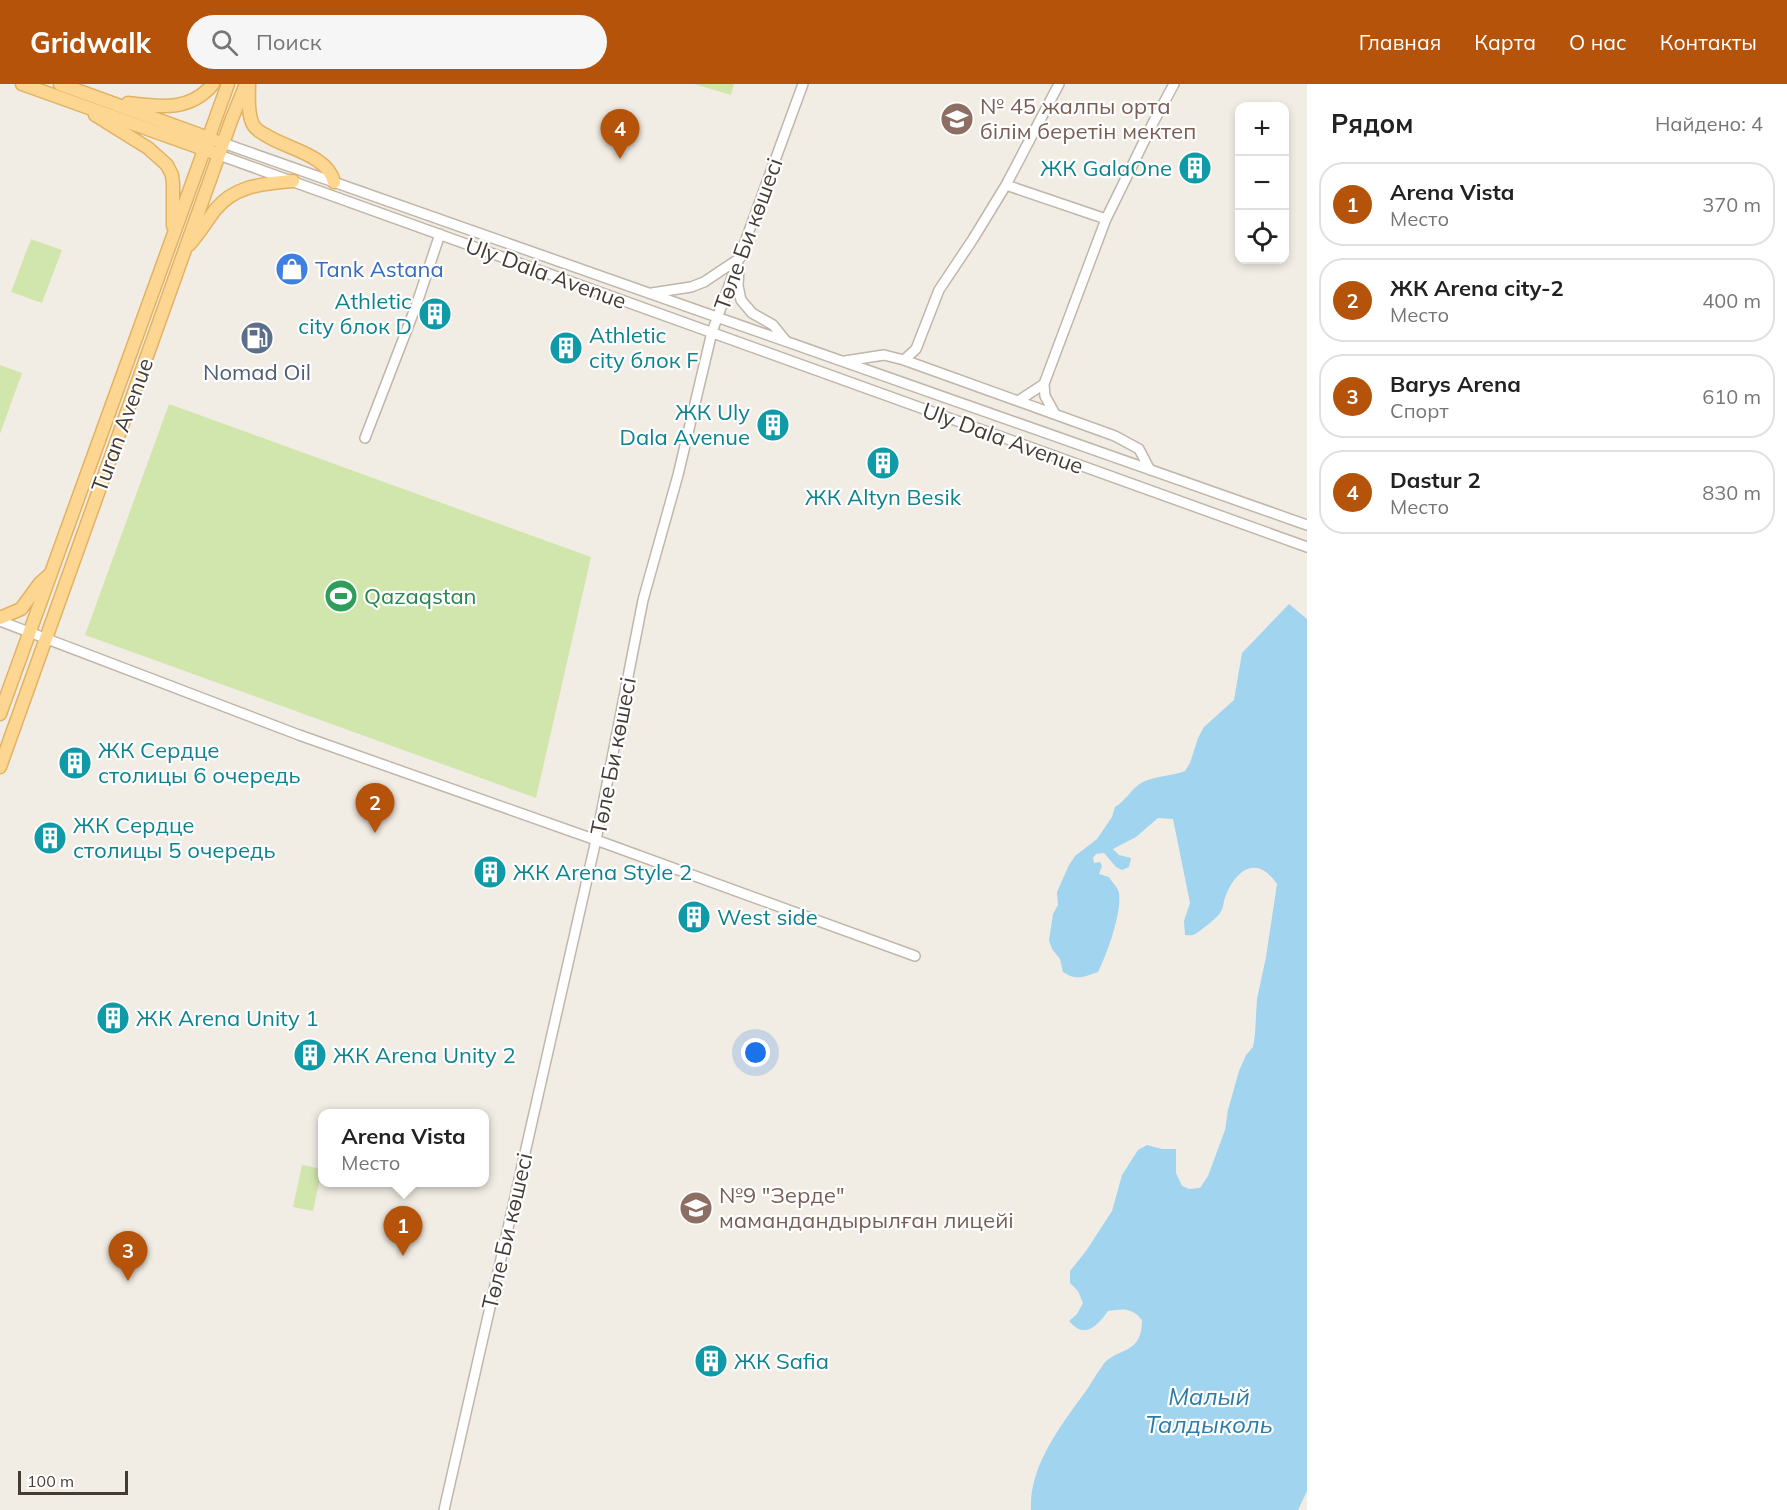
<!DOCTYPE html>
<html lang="ru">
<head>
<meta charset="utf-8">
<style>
	:root { --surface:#fff; --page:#f6f6f6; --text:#222; --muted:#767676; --line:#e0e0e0; --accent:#b45309 }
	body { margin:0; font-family:Mulish,sans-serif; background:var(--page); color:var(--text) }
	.controls { position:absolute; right:18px; top:18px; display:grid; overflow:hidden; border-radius:12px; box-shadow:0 3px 9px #0003 }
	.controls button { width:54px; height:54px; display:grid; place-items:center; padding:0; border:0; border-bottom:2px solid var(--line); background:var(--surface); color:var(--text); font:30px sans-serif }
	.scale { position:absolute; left:18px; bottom:15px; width:110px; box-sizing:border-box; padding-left:6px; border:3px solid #443c34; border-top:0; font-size:16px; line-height:21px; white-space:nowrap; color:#443c34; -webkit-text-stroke:4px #fff; paint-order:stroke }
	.you { position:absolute; left:756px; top:969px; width:21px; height:21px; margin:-15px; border:4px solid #fff; border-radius:50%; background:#1a73e8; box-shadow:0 0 0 9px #1a73e833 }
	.badge { display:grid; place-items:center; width:39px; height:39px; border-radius:50%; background:var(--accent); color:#fff; font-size:20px; font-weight:700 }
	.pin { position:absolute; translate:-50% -50px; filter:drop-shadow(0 2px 3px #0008) }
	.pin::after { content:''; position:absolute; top:32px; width:21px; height:18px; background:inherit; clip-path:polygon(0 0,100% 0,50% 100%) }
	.popup { position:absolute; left:318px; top:1025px; width:171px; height:78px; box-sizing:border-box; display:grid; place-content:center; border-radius:12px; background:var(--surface); filter:drop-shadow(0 2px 4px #0005); font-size:20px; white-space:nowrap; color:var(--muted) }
	.popup b { font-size:22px; color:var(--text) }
	.popup::after { content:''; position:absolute; left:50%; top:100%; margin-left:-12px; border:12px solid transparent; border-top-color:var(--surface) }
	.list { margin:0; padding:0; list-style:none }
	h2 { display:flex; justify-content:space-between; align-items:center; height:78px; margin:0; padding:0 24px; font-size:26px }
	h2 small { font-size:20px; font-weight:400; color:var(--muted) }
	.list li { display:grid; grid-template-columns:39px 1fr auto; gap:18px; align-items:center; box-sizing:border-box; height:84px; margin:0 12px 12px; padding:0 12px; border:2px solid var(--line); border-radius:24px }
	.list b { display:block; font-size:22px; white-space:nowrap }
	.list p { margin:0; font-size:20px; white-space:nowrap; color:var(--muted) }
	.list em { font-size:20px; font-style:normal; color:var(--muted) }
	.icon { flex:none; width:33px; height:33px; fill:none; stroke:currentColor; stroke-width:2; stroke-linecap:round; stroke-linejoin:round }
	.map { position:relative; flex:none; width:1307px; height:1426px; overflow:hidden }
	header { display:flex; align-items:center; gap:36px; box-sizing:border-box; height:84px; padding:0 30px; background:var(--accent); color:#fff }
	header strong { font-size:28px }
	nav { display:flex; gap:33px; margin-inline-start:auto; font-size:21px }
	.search { width:420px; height:54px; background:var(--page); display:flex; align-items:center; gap:15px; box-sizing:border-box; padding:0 21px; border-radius:33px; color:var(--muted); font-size:22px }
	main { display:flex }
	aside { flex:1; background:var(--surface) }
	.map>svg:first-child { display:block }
	.green { fill:#d1e6ad }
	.water { fill:#a0d4ef }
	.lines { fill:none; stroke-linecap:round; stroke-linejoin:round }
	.minor-casing { stroke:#c0b6aa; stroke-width:12 }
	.major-casing { stroke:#e2b262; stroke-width:15 }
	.minor { stroke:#fff; stroke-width:9 }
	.major { stroke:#fdd692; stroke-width:12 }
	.labels { text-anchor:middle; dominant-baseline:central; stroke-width:4.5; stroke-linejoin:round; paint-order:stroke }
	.education-label { font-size:22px; fill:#785e54; stroke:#fff; text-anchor:start }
	.culture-label { font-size:22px; fill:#0d838f; stroke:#fff; text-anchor:start }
	.street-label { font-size:22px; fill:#443c34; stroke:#fff }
	.shop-label { font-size:22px; fill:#366cbe; stroke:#fff; text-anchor:start }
	.service-label { font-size:22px; fill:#4e5e75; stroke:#fff }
	.leisure-label { font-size:22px; fill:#27864d; stroke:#fff; text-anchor:start }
	.water-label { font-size:24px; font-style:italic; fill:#2e7ca6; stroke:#fff }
</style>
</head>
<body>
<header>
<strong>Gridwalk</strong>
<div class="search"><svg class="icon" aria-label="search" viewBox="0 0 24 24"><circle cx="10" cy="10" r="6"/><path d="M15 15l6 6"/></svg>Поиск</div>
<nav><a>Главная</a><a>Карта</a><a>О нас</a><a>Контакты</a></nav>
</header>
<main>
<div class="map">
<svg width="1307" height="1426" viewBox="0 0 1307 1426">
	<rect width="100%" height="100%" fill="#f2ede4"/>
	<path class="green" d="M694,0h40l-3,11z
		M31,155l31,11 -20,53 -31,-11z
		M0,281l22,8 -22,61z
		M169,320l422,153 -55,241 -451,-163z
		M302,1081l20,4 -9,42 -20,-4z"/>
	<path class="water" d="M1289,520l18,15v872l-9,19h-267c-2,-43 28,-82 52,-115 7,-9 13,-21 20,-30 15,-19 39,-9 39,-45 -11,-13 -19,-11 -34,-9 -11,15 -23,29 -39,10l8,-7 6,-11 -5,-12 -8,-8v-12l16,-20 26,-40 10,-36 16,-25 9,-5 15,4h14v24l6,13 7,3 11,-1 8,-12 17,-46 3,-20 11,-39 7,-16 7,-8 2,-13 2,-35 9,-42 11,-73c-20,-29 -40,-15 -51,11 -3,6 -2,13 -6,18 -2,4 -22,20 -25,21 -3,2 -6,1 -10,1l-1,-14 6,-18 -17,-84 -15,-1 -22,19 -23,12 6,6 12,3 -2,9 -7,3 -6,-3 -12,-14 -8,1 -3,4 1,5 6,-1 2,4 -3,8 10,3c3,5 9,11 10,16 3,20 -12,61 -21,79 -15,5 -21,9 -35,0l-3,-13 -8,-10 -3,-9 4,-26 5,-9 -1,-13 12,-27 6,-9 22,-17 15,-22 3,-10c12,-7 16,-19 28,-25 12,-6 29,-6 42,-11l5,-8 8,-25 6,-11 30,-27 8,-47z"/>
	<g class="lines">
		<defs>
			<path id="minor" d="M223,59l1084,382
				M219,71l1088,392
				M1006,101l100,34 -62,165
				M1106,135l48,-98 20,-37
				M739,184l-1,18 3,14 11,13 21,12 13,16
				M652,209l39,-6 13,-5 36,-24
				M904,276l211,76 24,13 11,21
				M845,277l39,-6 20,5 12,-11 23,-59 34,-51 33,-54 53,-101
				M1018,317l26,-17 1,12 10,18
				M365,354l51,-132 24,-72
				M0,537l299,114 297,105 319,116
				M444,1426l152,-670 47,-240 35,-125 34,-143 91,-248"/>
			<path id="major" d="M22,0l190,68
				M60,0l154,56
				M249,0c0,12 -2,32 5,42 3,5 10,8 15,11 20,12 59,19 65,45
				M128,19c32,4 62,9 85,-19
				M95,31l53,33 19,17 5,10 1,9v42
				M189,161c10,-11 17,-23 26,-35 20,-25 48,-26 78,-29
				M0,534l21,-9 19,-26 9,-8
				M0,630l228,-630
				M0,683l231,-646 15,-37"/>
		</defs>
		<use href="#minor" class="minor-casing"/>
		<use href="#major" class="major-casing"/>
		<use href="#minor" class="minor"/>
		<use href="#major" class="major"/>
	</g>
	<defs>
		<symbol id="school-disc" viewBox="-11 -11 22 22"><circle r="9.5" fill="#8d6e63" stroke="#fff"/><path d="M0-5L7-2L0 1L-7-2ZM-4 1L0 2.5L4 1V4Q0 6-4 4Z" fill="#fff"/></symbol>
		<symbol id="building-disc" viewBox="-11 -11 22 22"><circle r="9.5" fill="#0f9aa8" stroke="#fff"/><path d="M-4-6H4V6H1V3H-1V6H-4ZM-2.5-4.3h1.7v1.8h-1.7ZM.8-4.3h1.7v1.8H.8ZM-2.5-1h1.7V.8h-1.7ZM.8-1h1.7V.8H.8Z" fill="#fff"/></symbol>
		<symbol id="shop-disc" viewBox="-11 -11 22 22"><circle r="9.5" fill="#3f7fe0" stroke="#fff"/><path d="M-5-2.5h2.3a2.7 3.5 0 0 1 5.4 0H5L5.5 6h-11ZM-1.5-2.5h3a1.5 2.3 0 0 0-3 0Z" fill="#fff"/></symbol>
		<symbol id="fuel-disc" viewBox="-11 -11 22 22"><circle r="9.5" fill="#5c6f8a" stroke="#fff"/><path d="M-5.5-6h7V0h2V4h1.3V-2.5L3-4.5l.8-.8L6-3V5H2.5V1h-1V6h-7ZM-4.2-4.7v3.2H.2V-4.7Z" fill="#fff"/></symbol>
		<symbol id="stadium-disc" viewBox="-11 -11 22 22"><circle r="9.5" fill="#2e9e5b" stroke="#fff"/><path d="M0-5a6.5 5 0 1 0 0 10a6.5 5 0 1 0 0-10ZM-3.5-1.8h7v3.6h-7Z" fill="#fff"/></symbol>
	</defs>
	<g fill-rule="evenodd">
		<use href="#school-disc" x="938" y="16" width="38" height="38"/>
		<use href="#building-disc" x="1176" y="65" width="38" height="38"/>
		<use href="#shop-disc" x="273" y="166" width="38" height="38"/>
		<use href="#building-disc" x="416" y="211" width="38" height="38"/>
		<use href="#fuel-disc" x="238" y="235" width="38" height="38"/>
		<use href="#building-disc" x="547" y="245" width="38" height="38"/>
		<use href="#building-disc" x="754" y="322" width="38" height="38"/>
		<use href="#building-disc" x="864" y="360" width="38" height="38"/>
		<use href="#stadium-disc" x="322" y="493" width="38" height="38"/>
		<use href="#building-disc" x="56" y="660" width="38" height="38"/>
		<use href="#building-disc" x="31" y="735" width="38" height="38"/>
		<use href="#building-disc" x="471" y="769" width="38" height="38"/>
		<use href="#building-disc" x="675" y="814" width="38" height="38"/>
		<use href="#building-disc" x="94" y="915" width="38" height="38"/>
		<use href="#building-disc" x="291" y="952" width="38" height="38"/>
		<use href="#school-disc" x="677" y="1105" width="38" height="38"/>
		<use href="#building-disc" x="692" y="1258" width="38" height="38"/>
	</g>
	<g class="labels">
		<g class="education-label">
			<text x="980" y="22">№ 45 жалпы орта<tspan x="980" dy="25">білім беретін мектеп</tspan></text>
			<text x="719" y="1111">№9 "Зерде"<tspan x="719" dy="25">мамандандырылған лицейі</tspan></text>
		</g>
		<g class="culture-label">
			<text x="1172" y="84" text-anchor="end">ЖК GalaOne</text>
			<text x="412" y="217" text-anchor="end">Athletic<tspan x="412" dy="25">city блок D</tspan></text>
			<text x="589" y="251">Athletic<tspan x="589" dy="25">city блок F</tspan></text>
			<text x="750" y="328" text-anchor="end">ЖК Uly<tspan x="750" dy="25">Dala Avenue</tspan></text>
			<text x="883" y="413" text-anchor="middle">ЖК Altyn Besik</text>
			<text x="98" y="666">ЖК Сердце<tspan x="98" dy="25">столицы 6 очередь</tspan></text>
			<text x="73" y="741">ЖК Сердце<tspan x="73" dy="25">столицы 5 очередь</tspan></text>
			<text x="513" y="788">ЖК Arena Style 2</text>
			<text x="717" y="833">West side</text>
			<text x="136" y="934">ЖК Arena Unity 1</text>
			<text x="333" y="971">ЖК Arena Unity 2</text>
			<text x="734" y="1277">ЖК Safia</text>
		</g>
		<g class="street-label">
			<text transform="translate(748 150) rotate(-70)">Төле Би көшесі</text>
			<text transform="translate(546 189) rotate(20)">Uly Dala Avenue</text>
			<text transform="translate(122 341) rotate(-70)">Turan Avenue</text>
			<text transform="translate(1003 354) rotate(20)">Uly Dala Avenue</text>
			<text transform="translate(613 672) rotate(-79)">Төле Би көшесі</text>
			<text transform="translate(507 1147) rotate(-77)">Төле Би көшесі</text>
		</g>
		<g class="shop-label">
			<text x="315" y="185">Tank Astana</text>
		</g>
		<g class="service-label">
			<text x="257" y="288">Nomad Oil</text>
		</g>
		<g class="leisure-label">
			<text x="364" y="512">Qazaqstan</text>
		</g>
		<g class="water-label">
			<text x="1209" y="1312">Малый<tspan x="1209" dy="28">Талдыколь</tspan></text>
		</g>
	</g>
</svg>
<div class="controls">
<button>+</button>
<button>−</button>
<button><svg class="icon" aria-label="locate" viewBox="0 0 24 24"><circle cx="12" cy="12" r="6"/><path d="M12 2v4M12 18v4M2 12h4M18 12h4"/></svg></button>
</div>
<div class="scale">100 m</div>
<div class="you"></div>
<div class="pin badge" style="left:403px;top:1172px">1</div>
<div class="popup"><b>Arena Vista</b>Место</div>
<div class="pin badge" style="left:375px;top:749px">2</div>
<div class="pin badge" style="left:128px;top:1197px">3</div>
<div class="pin badge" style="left:620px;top:75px">4</div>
</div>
<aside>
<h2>Рядом<small>Найдено: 4</small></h2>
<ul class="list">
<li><span class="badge">1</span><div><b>Arena Vista</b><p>Место</p></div><em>370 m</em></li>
<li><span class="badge">2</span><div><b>ЖК Arena city-2</b><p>Место</p></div><em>400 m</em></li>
<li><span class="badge">3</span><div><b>Barys Arena</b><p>Спорт</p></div><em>610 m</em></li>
<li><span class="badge">4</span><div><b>Dastur 2</b><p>Место</p></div><em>830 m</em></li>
</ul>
</aside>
</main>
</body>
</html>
